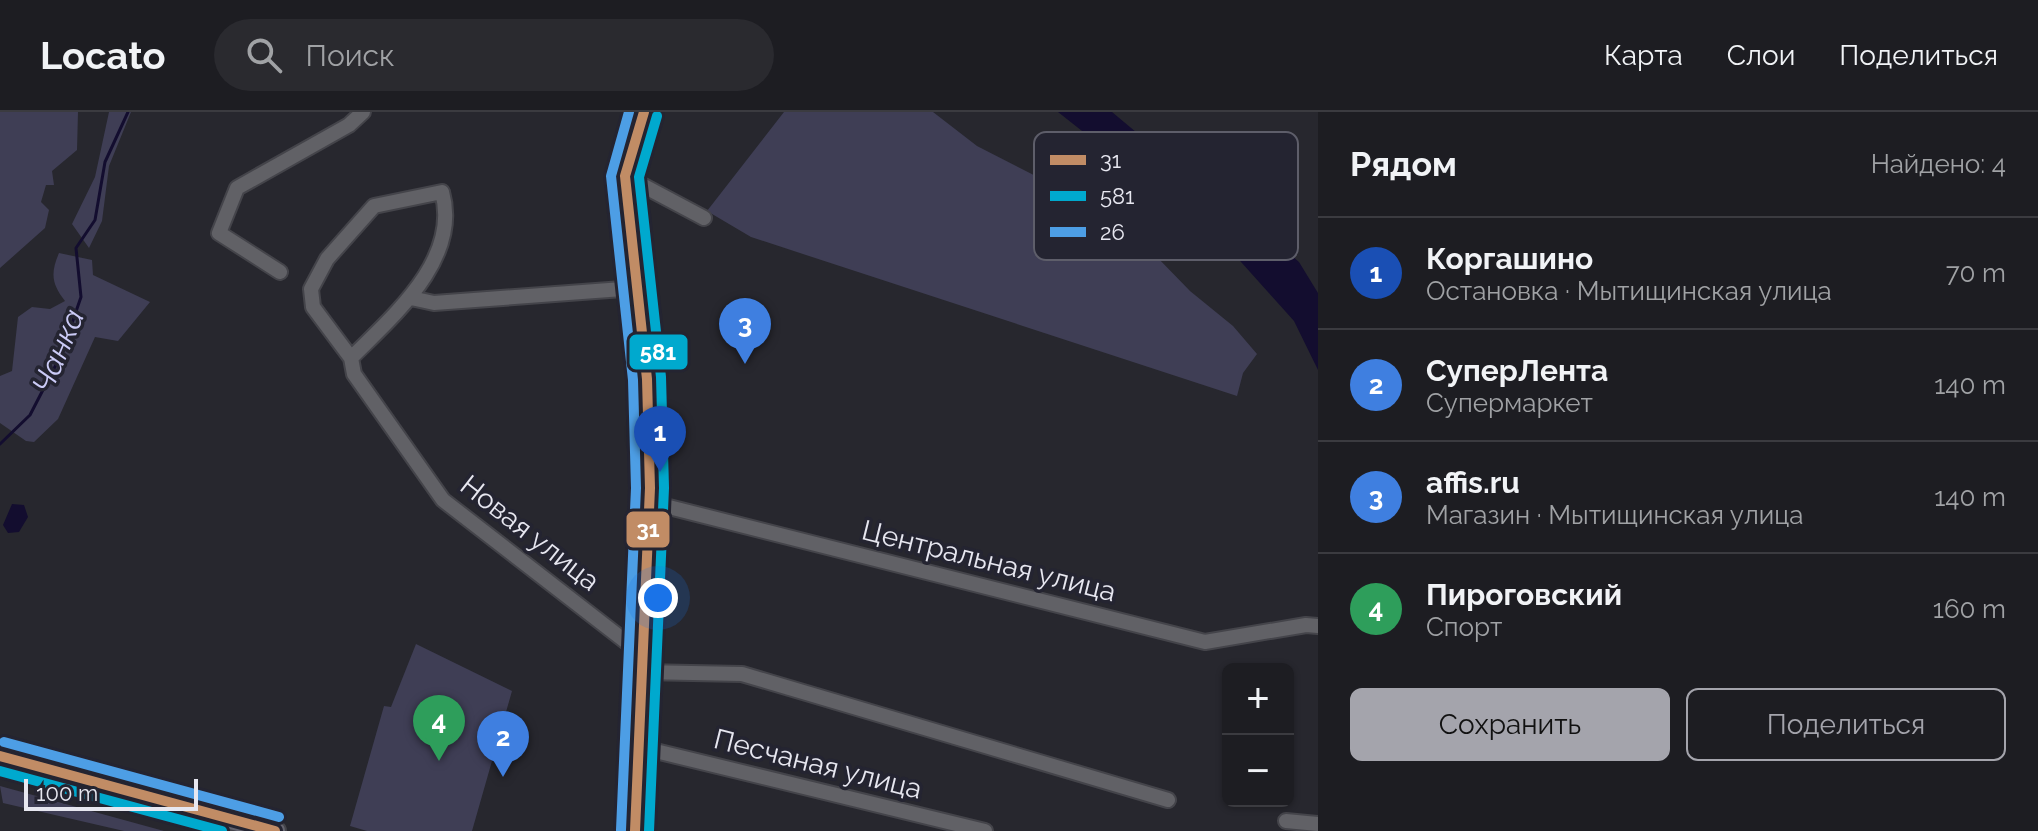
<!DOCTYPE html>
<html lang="ru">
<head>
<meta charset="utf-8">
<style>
	:root { --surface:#1d1d22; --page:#2a2a2f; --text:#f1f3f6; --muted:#a0a2a5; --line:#3b3b40; --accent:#a4a4ac }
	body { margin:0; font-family:Raleway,sans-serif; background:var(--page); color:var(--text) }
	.controls { position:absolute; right:24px; bottom:24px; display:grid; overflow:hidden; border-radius:12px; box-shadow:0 2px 6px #0004 }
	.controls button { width:72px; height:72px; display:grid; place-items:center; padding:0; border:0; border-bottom:2px solid var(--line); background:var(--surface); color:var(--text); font:40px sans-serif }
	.scale { position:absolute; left:24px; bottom:20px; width:174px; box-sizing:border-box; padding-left:8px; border:4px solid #e7e7f0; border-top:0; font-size:22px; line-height:28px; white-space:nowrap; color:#e7e7f0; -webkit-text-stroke:6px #242431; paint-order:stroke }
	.you { position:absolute; left:658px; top:486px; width:28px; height:28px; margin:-20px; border:6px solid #fff; border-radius:50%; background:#1a73e8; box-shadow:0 0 0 12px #1a73e833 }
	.badge { display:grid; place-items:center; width:52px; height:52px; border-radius:50%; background:var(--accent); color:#fff; font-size:26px; font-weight:700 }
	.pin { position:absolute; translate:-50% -66px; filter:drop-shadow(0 2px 4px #0008) }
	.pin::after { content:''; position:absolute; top:42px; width:28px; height:24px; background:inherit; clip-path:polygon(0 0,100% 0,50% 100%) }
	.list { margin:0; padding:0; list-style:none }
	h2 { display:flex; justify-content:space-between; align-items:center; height:104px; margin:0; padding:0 32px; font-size:34px }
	h2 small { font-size:26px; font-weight:400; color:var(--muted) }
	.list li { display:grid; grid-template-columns:52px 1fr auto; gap:24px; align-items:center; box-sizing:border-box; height:112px; padding:0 32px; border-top:2px solid var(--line) }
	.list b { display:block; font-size:30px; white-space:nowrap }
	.list p { margin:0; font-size:26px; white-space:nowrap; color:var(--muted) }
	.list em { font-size:26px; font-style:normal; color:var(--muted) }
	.actions { display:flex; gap:16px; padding:24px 32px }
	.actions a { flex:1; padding:18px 0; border:2px solid var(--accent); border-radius:12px; text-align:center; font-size:28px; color:var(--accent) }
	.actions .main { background:var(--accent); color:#111 }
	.icon { flex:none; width:44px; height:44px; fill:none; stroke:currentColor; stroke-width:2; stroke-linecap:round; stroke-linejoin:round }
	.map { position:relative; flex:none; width:1318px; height:719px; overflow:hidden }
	header { display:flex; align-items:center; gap:48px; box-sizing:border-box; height:112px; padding:0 40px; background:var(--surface); border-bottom:2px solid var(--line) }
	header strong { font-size:38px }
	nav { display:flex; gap:44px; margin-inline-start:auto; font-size:28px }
	.search { width:560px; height:72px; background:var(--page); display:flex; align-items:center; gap:20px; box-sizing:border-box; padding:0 28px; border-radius:44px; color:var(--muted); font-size:30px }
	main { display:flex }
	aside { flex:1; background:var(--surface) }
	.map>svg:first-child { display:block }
	.green { fill:#3f3e55 }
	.water { fill:#130d2f }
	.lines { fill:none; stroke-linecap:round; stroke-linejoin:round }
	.stream { stroke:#130d2f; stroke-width:3 }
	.street-casing { stroke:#44444a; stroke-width:18 }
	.secondary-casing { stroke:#44444a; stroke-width:24 }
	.street { stroke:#616166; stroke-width:14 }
	.secondary { stroke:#65646f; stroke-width:20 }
	.bus-1-casing { stroke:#242431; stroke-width:16 }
	.bus-2-casing { stroke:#242431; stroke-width:16 }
	.bus-3-casing { stroke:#242431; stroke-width:16 }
	.bus-1 { stroke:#c18c65; stroke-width:10 }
	.bus-2 { stroke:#00a9ce; stroke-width:10 }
	.bus-3 { stroke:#4d9ee5; stroke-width:10 }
	.labels { text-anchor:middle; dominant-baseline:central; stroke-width:7; stroke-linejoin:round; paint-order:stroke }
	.street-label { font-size:28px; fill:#e7e7f0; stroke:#242431 }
	.water-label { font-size:30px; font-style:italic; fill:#cbcbf6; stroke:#242431 }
	.key { fill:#242431; stroke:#5e5e6a; stroke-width:2 }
	.key-label { font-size:22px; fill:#e7e7f0 }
	.line-badge { stroke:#242431; stroke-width:3 }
	.badge-label { font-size:22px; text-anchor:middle; font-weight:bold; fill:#fff }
</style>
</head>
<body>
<header>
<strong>Locato</strong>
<div class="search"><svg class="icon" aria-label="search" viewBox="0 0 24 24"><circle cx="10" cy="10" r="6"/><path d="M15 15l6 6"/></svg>Поиск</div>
<nav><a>Карта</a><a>Слои</a><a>Поделиться</a></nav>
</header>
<main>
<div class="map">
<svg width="1318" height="719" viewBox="0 0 1318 719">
	<rect width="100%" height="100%" fill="#27272e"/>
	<path class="green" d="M0,0h78l-1,38 -25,21 2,14h-8l-5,17 8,8 -4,18 -45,40z
		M109,0h22l-22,54 -7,55 -13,27 -17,-24 23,-47z
		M784,0h149l44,34 143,73 70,72 43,35 24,28 -14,19 -6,23 -486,-159 -44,-26z
		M59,141l33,7 1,15 57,27 -32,39 -23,-4 -37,82 -24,23 -8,-1 -26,-18v-47l12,-5 6,-54 14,-10 18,2 15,-8c-13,-17 -15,-27 -6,-48z
		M416,532l96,47 -40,140h-105l-17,-5 34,-120 7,1z
		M0,674l164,45h-40l-121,-28z"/>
	<path class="water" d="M1058,0h54l61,51 10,-2 116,101 19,31v77l-24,-49 -70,-78z
		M12,392l12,1 4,12 -9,15 -11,1 -5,-8z"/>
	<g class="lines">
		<path class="stream" d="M0,332l30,-29 31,-60 20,-58 -5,-49 19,-28 10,-58 23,-50"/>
		<defs>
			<path id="street" d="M625,64l79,42
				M280,160l-61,-39 18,-45 112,-63 14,-13
				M411,186l23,5 202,-15
				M351,246c42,-42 110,-99 91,-166l-68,14 -47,53 -16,30 2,18 38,51 3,16 89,126 200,155
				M649,390l556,140 101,-17 12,1
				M642,560l100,2 426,126
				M639,635l346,84
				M1286,709l32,3"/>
			<path id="secondary" d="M0,644l275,75
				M635,719l15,-343 -3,-109 -22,-203 19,-64"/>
		</defs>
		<use href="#street" class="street-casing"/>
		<use href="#secondary" class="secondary-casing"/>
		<use href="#street" class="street"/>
		<use href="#secondary" class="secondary"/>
		<defs>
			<path id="bus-1" d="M0,644l275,75
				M635,719l15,-343 -3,-109 -22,-203 19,-64"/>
			<path id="bus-2" d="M0,659l222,60
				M649,719l15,-343 -3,-111 -22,-200 18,-61"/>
			<path id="bus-3" d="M4,630l275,75
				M621,718l15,-342 -3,-108 -22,-204 18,-64"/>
		</defs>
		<use href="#bus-1" class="bus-1-casing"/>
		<use href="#bus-2" class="bus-2-casing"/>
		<use href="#bus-3" class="bus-3-casing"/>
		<use href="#bus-1" class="bus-1"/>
		<use href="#bus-2" class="bus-2"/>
		<use href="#bus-3" class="bus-3"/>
	</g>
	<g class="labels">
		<g class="street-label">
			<text transform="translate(530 421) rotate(38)">Новая улица</text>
			<text transform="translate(989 449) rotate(14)">Центральная улица</text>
			<text transform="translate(818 652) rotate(14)">Песчаная улица</text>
		</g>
		<g class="water-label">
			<text transform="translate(58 239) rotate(-67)">Чанка</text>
		</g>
	</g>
	<rect x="1034" y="20" width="264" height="128" rx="12" class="key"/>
	<rect x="1050" y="43" width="36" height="10" fill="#c18c65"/>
	<rect x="1050" y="79" width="36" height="10" fill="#00a9ce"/>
	<rect x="1050" y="115" width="36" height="10" fill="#4d9ee5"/>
	<g class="key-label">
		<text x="1100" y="56">31</text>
		<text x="1100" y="92">581</text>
		<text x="1100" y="128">26</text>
	</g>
	<g class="line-badge">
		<rect x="628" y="221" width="61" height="38" rx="8" fill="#00a9ce"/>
		<rect x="625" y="398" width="46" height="39" rx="8" fill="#c18c65"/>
	</g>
	<g class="badge-label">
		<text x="658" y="248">581</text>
		<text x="648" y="425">31</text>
	</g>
</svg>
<div class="controls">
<button>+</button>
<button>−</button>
</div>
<div class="scale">100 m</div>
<div class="you"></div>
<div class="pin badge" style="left:660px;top:360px;background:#1a4fb4">1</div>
<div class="pin badge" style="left:503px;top:665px;background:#3f7fe0">2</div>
<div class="pin badge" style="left:745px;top:252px;background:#3f7fe0">3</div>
<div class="pin badge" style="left:439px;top:649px;background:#2e9e5b">4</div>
</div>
<aside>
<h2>Рядом<small>Найдено: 4</small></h2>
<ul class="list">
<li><span class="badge" style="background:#1a4fb4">1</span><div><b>Коргашино</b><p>Остановка · Мытищинская улица</p></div><em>70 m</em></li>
<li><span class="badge" style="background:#3f7fe0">2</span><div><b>СуперЛента</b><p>Супермаркет</p></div><em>140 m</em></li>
<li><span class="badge" style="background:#3f7fe0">3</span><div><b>affis.ru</b><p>Магазин · Мытищинская улица</p></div><em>140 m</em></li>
<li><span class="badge" style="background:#2e9e5b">4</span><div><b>Пироговский</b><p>Спорт</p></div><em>160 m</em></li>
</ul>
<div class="actions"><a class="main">Сохранить</a><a>Поделиться</a></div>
</aside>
</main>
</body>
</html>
